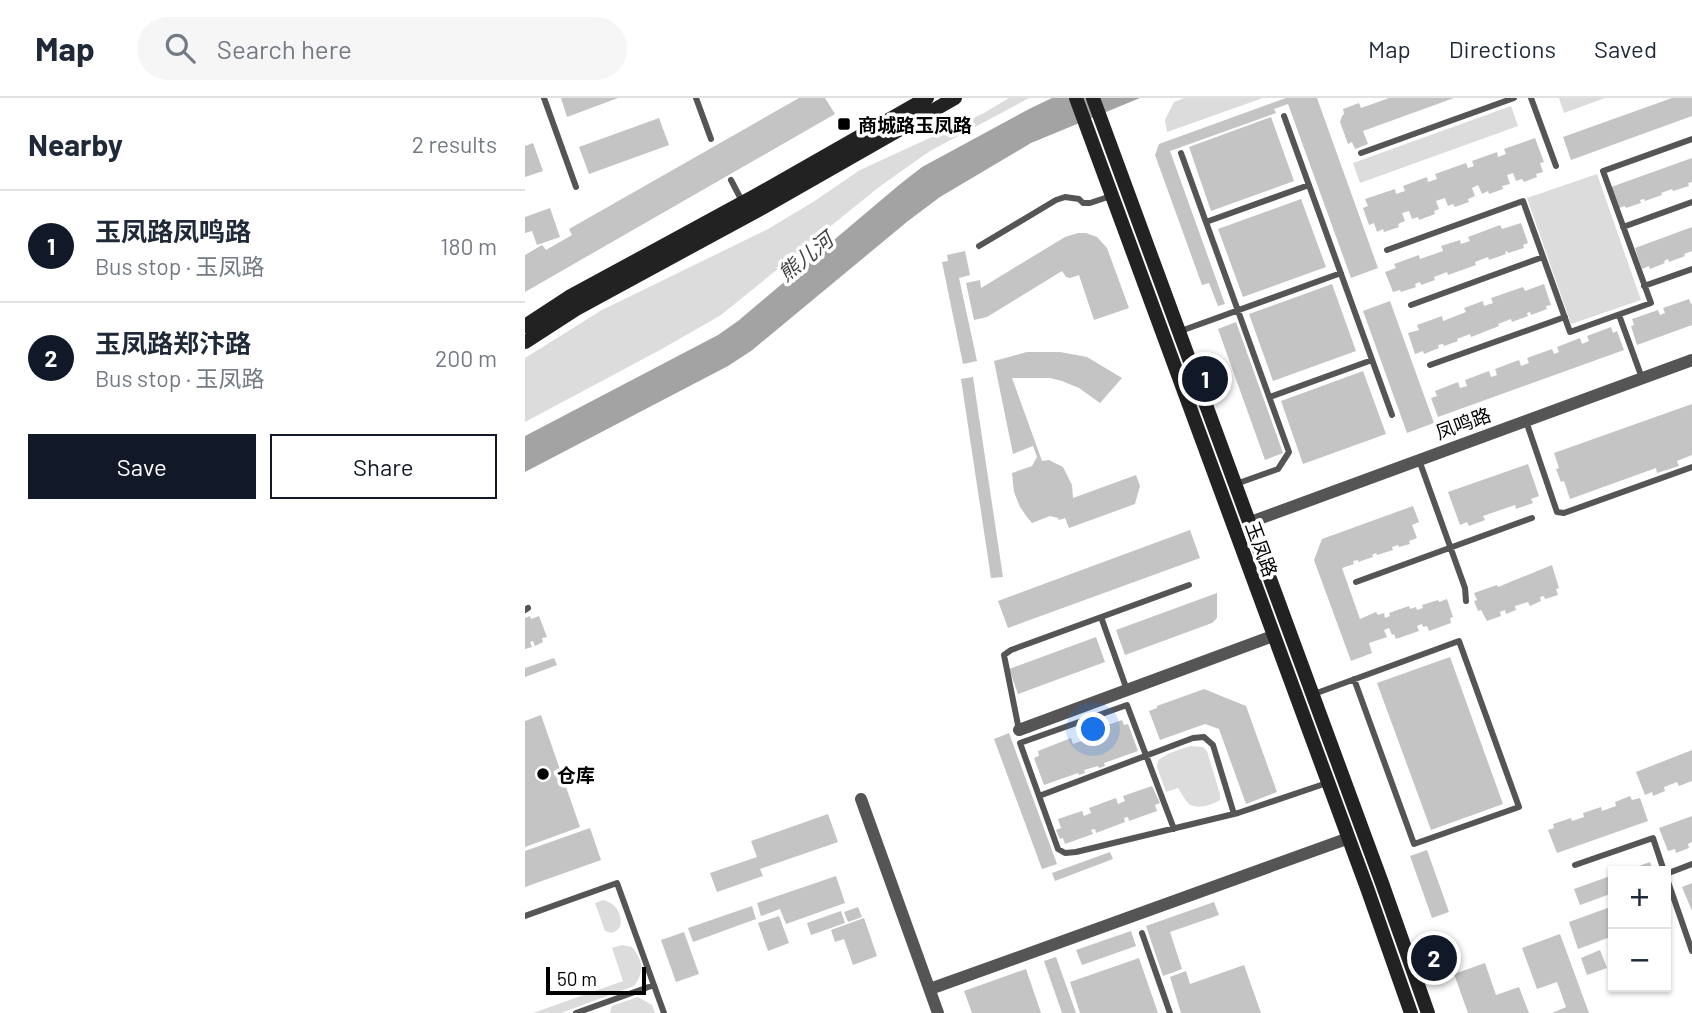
<!DOCTYPE html>
<html lang="en">
<head>
<meta charset="utf-8">
<style>
	:root { --surface:#fff; --page:#f6f6f7; --text:#1f2937; --muted:#747a83; --line:#e0e1e3; --accent:#111827 }
	body { margin:0; font-family:Barlow,"Noto Sans SC",sans-serif; background:var(--page); color:var(--text) }
	.controls { position:absolute; right:21px; bottom:21px; display:grid; overflow:hidden; border-radius:0px; box-shadow:0 2px 5px #0004 }
	.controls button { width:63px; height:63px; display:grid; place-items:center; padding:0; border:0; border-bottom:2px solid var(--line); background:var(--surface); color:var(--text); font:35px sans-serif }
	.scale { position:absolute; left:21px; bottom:18px; width:100px; box-sizing:border-box; padding-left:7px; border:4px solid #000; border-top:0; font-size:19px; line-height:24px; white-space:nowrap; color:#000; -webkit-text-stroke:5px #fff; paint-order:stroke }
	.you { position:absolute; left:569px; top:632px; width:24px; height:24px; margin:-18px; border:5px solid #fff; border-radius:50%; background:#1a73e8; box-shadow:0 0 0 10px #1a73e833 }
	.badge { display:grid; place-items:center; width:46px; height:46px; border-radius:50%; background:var(--accent); color:#fff; font-size:23px; font-weight:700 }
	.pin { position:absolute; translate:-50% -50%; border:4px solid #fff; box-shadow:0 2px 7px #0006 }
	.list { margin:0; padding:0; list-style:none }
	h2 { display:flex; justify-content:space-between; align-items:center; height:91px; margin:0; padding:0 28px; font-size:30px }
	h2 small { font-size:23px; font-weight:400; color:var(--muted) }
	.list li { display:grid; grid-template-columns:46px 1fr auto; gap:21px; align-items:center; box-sizing:border-box; height:112px; padding:0 28px; border-top:2px solid var(--line) }
	.list b { display:block; font-size:26px; white-space:nowrap }
	.list p { margin:0; font-size:23px; white-space:nowrap; color:var(--muted) }
	.list em { font-size:23px; font-style:normal; color:var(--muted) }
	.actions { display:flex; gap:14px; padding:21px 28px }
	.actions a { flex:1; padding:16px 0; border:2px solid var(--accent); border-radius:0px; text-align:center; font-size:24px; color:var(--accent) }
	.actions .main { background:var(--accent); color:#fff }
	.icon { flex:none; width:38px; height:38px; fill:none; stroke:currentColor; stroke-width:2; stroke-linecap:round; stroke-linejoin:round }
	.map { position:relative; flex:none; width:1167px; height:915px; overflow:hidden }
	header { display:flex; align-items:center; gap:42px; box-sizing:border-box; height:98px; padding:0 35px; background:var(--surface); border-bottom:2px solid var(--line) }
	header strong { font-size:33px }
	nav { display:flex; gap:38px; margin-inline-start:auto; font-size:24px }
	.search { width:490px; height:63px; background:var(--page); display:flex; align-items:center; gap:18px; box-sizing:border-box; padding:0 24px; border-radius:38px; color:var(--muted); font-size:26px }
	main { display:flex }
	aside { flex:1; background:var(--surface) }
	.map>svg:first-child { display:block }
	.green { fill:#dcdcdc }
	.water { fill:#a3a3a3 }
	.building { fill:#c4c4c4 }
	.lines { fill:none; stroke-linecap:round; stroke-linejoin:round }
	.lane { stroke:#555; stroke-width:6 }
	.street { stroke:#555; stroke-width:12 }
	.secondary { stroke:#222; stroke-width:14 }
	.poi-dot { fill:#000; stroke:#fff; stroke-width:2.5 }
	.labels { text-anchor:middle; dominant-baseline:central; stroke-width:7; stroke-linejoin:round; paint-order:stroke }
	.poi-label { font-size:19px; font-weight:bold; fill:#000; stroke:#fff; text-anchor:start }
	.street-label { font-size:19px; fill:#000; stroke:#fff }
	.water-label { font-size:21px; font-style:italic; fill:#444; stroke:#fff }
</style>
</head>
<body>
<header>
<strong>Map</strong>
<div class="search"><svg class="icon" aria-label="search" viewBox="0 0 24 24"><circle cx="10" cy="10" r="6"/><path d="M15 15l6 6"/></svg>Search here</div>
<nav><a>Map</a><a>Directions</a><a>Saved</a></nav>
</header>
<main>
<aside>
<h2>Nearby<small>2 results</small></h2>
<ul class="list">
<li><span class="badge">1</span><div><b>玉凤路凤鸣路</b><p>Bus stop · 玉凤路</p></div><em>180 m</em></li>
<li><span class="badge">2</span><div><b>玉凤路郑汴路</b><p>Bus stop · 玉凤路</p></div><em>200 m</em></li>
</ul>
<div class="actions"><a class="main">Save</a><a>Share</a></div>
</aside>
<div class="map">
<svg width="1167" height="915" viewBox="0 0 1167 915">
	<rect width="100%" height="100%" fill="#fff"/>
	<path class="green" d="M484,0h20l-99,53 -51,36 -158,128 -61,35 -135,72v-64l77,-48 166,-81 45,-27 47,-32 124,-57z
		M659,0h79l-96,34 -2,-12 9,-18z
		M1034,0h46l-41,15z
		M986,8l7,20 -158,57 -7,-20z
		M1072,76l44,126 -70,24 -44,-126z
		M665,648l13,1 4,4 13,43v6c-8,5 -23,10 -31,4 -4,-4 -8,-11 -11,-16l-12,4 -9,-25 1,-7 12,-7z
		M78,802c13,3 20,14 17,27l-4,4 -5,2 -6,-2 -10,-28z
		M97,847l10,2c11,14 13,24 2,39l-73,27h-28l90,-32 -11,-33z
		M113,899l14,8 3,8h-45l2,-7z"/>
	<path class="water" d="M527,0h88l-109,45 -91,54 -32,24 -157,130 -23,15 -203,106v-36l193,-101 20,-14 161,-136 23,-18 109,-59z"/>
	<path class="building" d="M36,0h57l-51,19z
		M274,0h26l10,16 -310,178v-37l17,-10 4,5 26,-15 -3,-6z
		M761,0h31l61,170 -27,10 -63,-174 -14,5 2,4 -106,38 55,153 -7,2 -9,-23 -7,2 -47,-130 4,-11z
		M864,0h65l-91,33 5,13 -13,5 -3,-7 -4,2 -8,-22 2,-6 2,-2 -1,-5 16,-6 2,5z
		M1147,0h20v18l-121,44 -8,-23z
		M746,19l23,64 -83,30 -22,-64z
		M134,20l10,27 -80,29 -10,-27z
		M1010,40l9,24 -4,1 3,9 -7,2 1,3 -13,5 -2,-3 -6,2 -3,-8 -6,2 3,9 -8,2 1,3 -14,5 -1,-3 -6,3 -4,-9 -6,3 3,8 -7,3 1,3 -14,5 -2,-3 -5,2 -3,-8 -9,3 3,8 -5,2 1,3 -16,6 -1,-3 -6,2 -3,-8 -7,2 3,8 -7,3 1,3 -15,5 -1,-3 -6,3 -3,-9 -5,2 -6,-17 5,-2 -3,-7 30,-10 1,5 9,-3 -2,-5 24,-9 1,5 9,-3 -2,-5 31,-11 2,5 6,-2 -2,-5 25,-9 1,5 8,-3 -2,-5z
		M8,45l10,28 -18,6v-31z
		M1167,60v24l-4,1 1,3 -16,5 -1,-2 -11,4 1,2 -17,6 -1,-2 -4,1 1,3 -15,5 -1,-2 -6,2 -8,-21z
		M776,101l25,68 -83,30 -25,-68z
		M25,110l10,29 -23,8 -5,-14 -7,2v-16z
		M996,125l7,20 -5,2 1,3 -16,5 -1,-2 -2,1 1,2 -17,6 -1,-3 -13,5 1,3 -28,10 -1,-3 -13,5 1,3 -14,5 -1,-3 -5,2 1,3 -15,5 -1,-2 -7,2 -8,-20 11,-4 -2,-4 25,-9 1,4 23,-8 -2,-5 19,-6 1,4 9,-3 -2,-4 32,-12 2,4z
		M1167,129v24l-8,3 1,2 -16,6 -1,-3 -4,2 1,2 -15,6 -1,-3 -7,3 -7,-21z
		M553,135h8l11,4 10,11 22,60 -35,12 -15,-45 -9,3 -4,-1 -4,-6 -75,46 -13,3 -8,-37 14,-3 1,8 84,-51z
		M440,153l5,24 -11,3 18,83 -14,3 -21,-102 6,-1 -1,-6z
		M807,186l24,67 -83,30 -24,-67z
		M1019,186l7,21 -5,1 1,3 -16,6 -1,-3 -3,1 1,3 -16,6 -1,-3 -13,5 1,2 -28,11 -1,-3 -13,5 1,2 -14,5 -1,-2 -5,1 1,3 -15,6 -1,-3 -8,3 -7,-21 11,-3 -2,-5 25,-9 1,5 23,-9 -2,-4 19,-7 1,5 9,-3 -2,-5 32,-11 2,4z
		M1164,201l2,5h1v21l-55,20 -6,-19 3,-1 -2,-6 26,-9 2,5 5,-2 -2,-5z
		M865,203l44,122 -27,10 -44,-122z
		M711,224l47,131 -18,7 -47,-131z
		M1086,229l2,6 4,-2 7,19 -186,67 -7,-19 6,-2 -2,-5 23,-9 2,6 7,-2 -2,-6 24,-9 2,6 6,-2 -2,-6 24,-9 2,6 8,-3 -2,-5 25,-9 2,5 5,-2 -2,-5 23,-9 2,6 7,-3 -2,-5z
		M502,254h33l27,5 35,21 -22,25 -21,-15 -17,-7 -12,-3h-38l30,83 7,-1 14,7 9,18 1,13 63,-23 4,11 -5,18 -66,24 -4,-10 -6,2 -1,-2 -8,-2 -18,7 -5,-6 -7,-10 -6,-15 -2,-19 20,-7 5,-9 -4,-11 -20,8 -19,-93z
		M838,273l23,63 -83,30 -22,-63z
		M448,279l30,200 -12,1 -30,-199z
		M1167,306v51l-15,6 2,5 -22,7 -1,-5 -86,31 -6,-18 -3,1 -5,-13 3,-1 -5,-15z
		M1003,366l11,32 -8,3 2,4 -17,6 -1,-4 -32,11 2,4 -16,6 -2,-4 -7,3 -12,-33z
		M888,408l6,16 -7,3 5,13 -8,3 1,3 -11,3 -1,-2 -6,2 1,3 -16,5 -1,-2 -4,2 1,2 -15,5v-2l-5,1 1,3 -12,4 18,51 16,-7 2,3 6,-2 1,5 5,-2 -1,-3 20,-7 1,3 6,-2 1,3 6,-2 -1,-3 16,-5 1,2 8,-3 6,18 -3,1 1,5 -22,8 -2,-5 -4,1 -1,-3 -5,2 2,5 -23,8 -2,-5 -2,1 -3,-7 -5,2 3,7 -18,6 3,10 -21,8 -37,-101 8,-21z
		M665,432l10,28 -192,70 -10,-27z
		M1027,467l7,23 -3,1 2,6 -13,4 -1,-3 -4,1 1,4 -11,5 -2,-4 -13,4 1,4 -10,4 -1,-4 -5,2 1,4 -14,5 -6,-11 -3,1 -4,-10 3,-1 -3,-7 23,-8 1,2z
		M692,495v25l-5,5 -87,32 -9,-25z
		M5,518l1,3 8,-3 8,21 -5,1 1,4 -8,4 -2,-5 -3,1 2,5 -7,2v-31z
		M571,539l9,25 -87,32 -9,-25z
		M925,559l53,147 -72,26 -54,-147z
		M29,560l3,7 -32,12v-9z
		M679,591l42,17 31,86 -31,12 -27,-75 -14,-5 -45,16 -11,-29 8,-3v-2z
		M16,617l39,112 -55,20v-126z
		M597,622l2,5 4,-1 10,27 -34,12 1,3 -6,2 -1,-2 -14,4 1,3 -6,2 -1,-2 -34,12 -10,-27 5,-2 -1,-5 33,-13 2,6 17,-6 -2,-6z
		M484,635l48,131 -15,5 -48,-130z
		M1167,652v31l-13,5 -2,-4 -13,5 1,4 -12,5 -1,-4 -7,3 -9,-23z
		M627,688l8,17 -5,2 2,6 -28,10 -1,-4 -4,1 1,4 -29,11 -1,-4 -4,1 2,4 -28,10 -2,-6 -3,1 -4,-9 5,-2 -3,-9 24,-8 2,5 7,-3 -2,-5 27,-10 2,6 7,-3 -2,-5z
		M1105,698l2,4 8,-2 8,23 -91,32 -9,-23 6,-2 -1,-4 18,-6 1,3 12,-4 -1,-4 18,-6 1,4 14,-5 -1,-4z
		M303,716l10,28 -78,27 3,7 -46,16 -7,-19 47,-16 -6,-16z
		M1167,718v26l-4,2 1,4 -13,5 -1,-4 -7,2 -9,-23z
		M65,730l11,32 -76,27v-36z
		M902,752l22,62 -17,6 -22,-62z
		M585,754l3,7 -58,22 -3,-8z
		M1125,764l3,9h-28z
		M1088,777v18l-33,12 -6,-16z
		M311,778l9,27 -59,21 -6,-15 -19,7 -4,-13z
		M1167,785v28l-10,-24z
		M689,804l5,13 -49,17 12,37 -19,7 -17,-50z
		M227,808l4,13 -63,23 -5,-14z
		M1088,808v30l-35,13 -9,-27z
		M333,809l4,10 -14,5 -4,-10z
		M316,813l4,12 -34,12 -4,-12z
		M254,818l10,27 -21,8 -10,-28z
		M339,820l13,38 -24,9 -9,-26 -9,3 -4,-12z
		M606,833l5,15 -54,19 -6,-15z
		M159,834l15,42 -23,8 -15,-42z
		M1035,836l29,79h-37l14,-6 -9,-25 -20,7 -15,-41z
		M1075,852l7,18 -20,7 -6,-17z
		M531,859l20,56h-14l-18,-52z
		M614,860l19,55h-78l-10,-31z
		M960,865l11,32 23,-8 10,26h-61l-14,-39z
		M719,867l17,48h-80l-11,-36 16,-6 4,13z
		M501,871l15,44h-69l-8,-22z"/>
	<g class="lines">
		<path class="lane" d="M19,0l32,89
			M171,0l15,41
			M1006,0l25,68
			M759,18l108,299
			M656,55l108,299 -11,17 -42,15
			M836,55l153,-55
			M206,82l12,23
			M681,124l103,-37
			M1098,129l69,-25
			M454,148l77,-46 9,-3 14,2 4,4h7l21,-7
			M862,152l136,-49 47,131 81,-29 -48,-132 89,-32
			M1119,188l48,-17
			M886,207l132,-48
			M1094,217l23,63
			M653,234l163,-59
			M905,267l135,-48
			M745,299l102,-37
			M1001,323l31,91 7,1 128,-46
			M894,362l46,128 1,13
			M831,484l176,-64
			M0,512l3,-2
			M576,519l26,73
			M789,596l145,-53 60,166 -105,37 -60,-165
			M494,632l-15,-75 7,-5 178,-65
			M514,698l154,-58 11,-1 9,8 21,69
			M649,731l-47,-124 -107,38 38,106 7,4 11,-1 162,-39 89,-30
			M1050,767l78,-27 11,33
			M1141,776l26,-10
			M1141,778l26,75
			M0,818l92,-33 47,130
			M617,835l28,80
			M51,915l78,-28"/>
		<path class="street" d="M723,425l444,-163
			M494,632l254,-94
			M336,701l77,214
			M405,891l419,-151"/>
		<path class="secondary" d="M551,0l291,790 44,125
			M568,0l289,785 46,130
			M0,228l44,-29 186,-101 172,-98
			M0,244l51,-33 186,-101 193,-110"/>
	</g>
	<g class="poi-dot">
		<rect x="312" y="19" width="14" height="14" rx="3.5"/>
		<circle cx="18" cy="676" r="7"/>
	</g>
	<g class="labels">
		<g class="poi-label">
			<text x="333" y="26">商城路玉凤路</text>
			<text x="32" y="676">仓库</text>
		</g>
		<g class="street-label">
			<text transform="translate(938 325) rotate(-20)">凤鸣路</text>
			<text transform="translate(737 451) rotate(70)">玉凤路</text>
		</g>
		<g class="water-label">
			<text transform="translate(280 158) rotate(-39)">熊儿河</text>
		</g>
	</g>
</svg>
<div class="controls">
<button>+</button>
<button>−</button>
</div>
<div class="scale">50 m</div>
<div class="you"></div>
<div class="pin badge" style="left:680px;top:281px">1</div>
<div class="pin badge" style="left:909px;top:860px">2</div>
</div>
</main>
</body>
</html>
